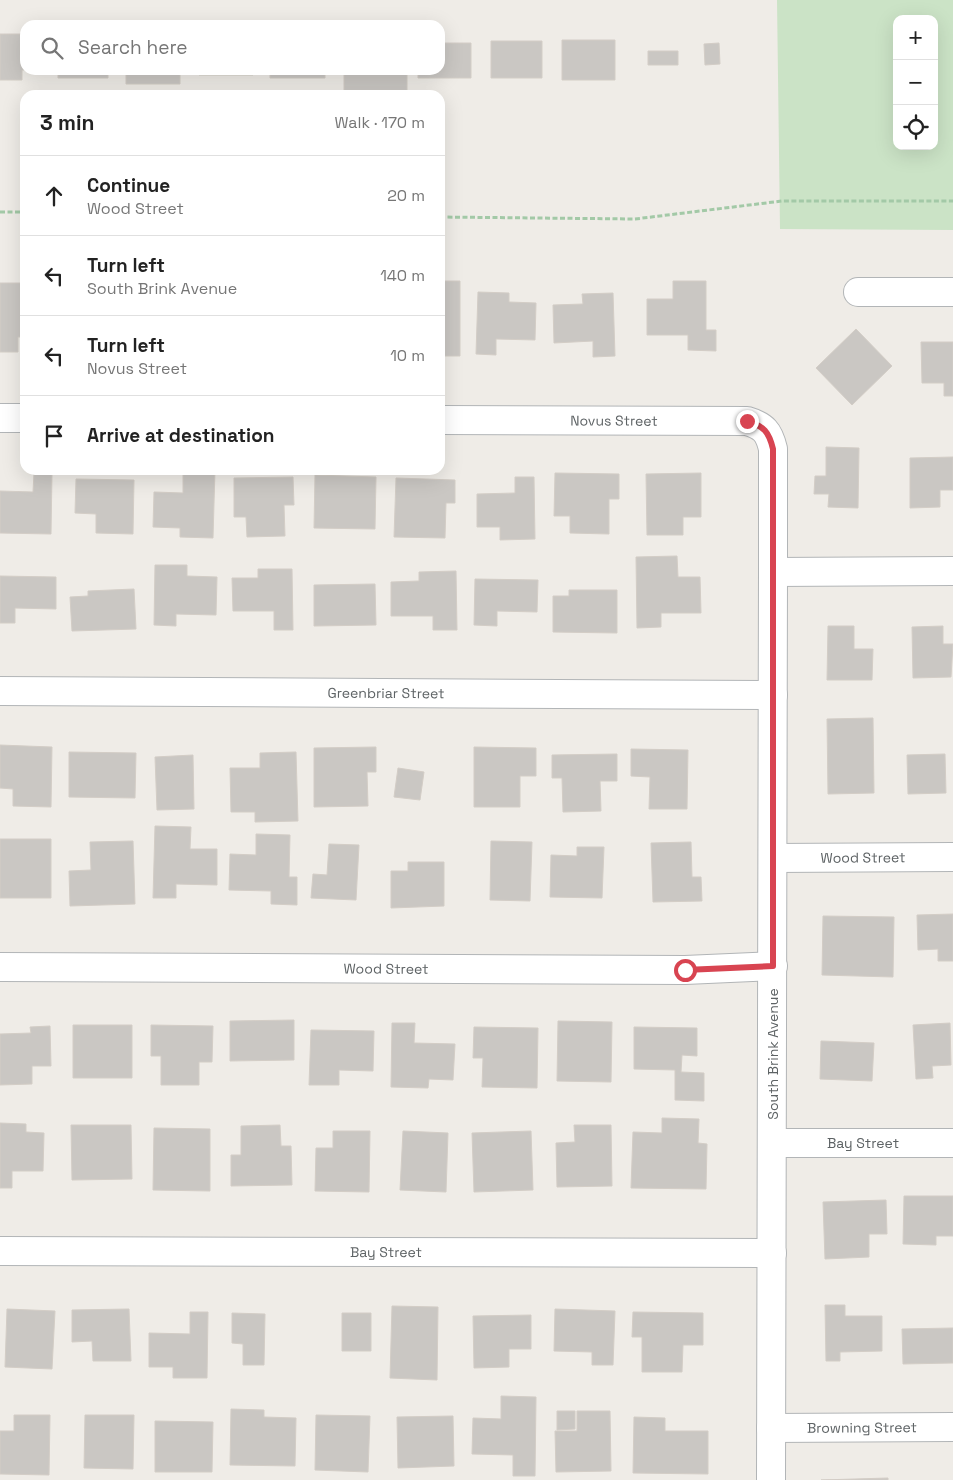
<!DOCTYPE html>
<html lang="en">
<head>
<meta charset="utf-8">
<style>
	:root { --surface:#fff; --page:#f6f6f6; --text:#222; --muted:#767676; --line:#e0e0e0 }
	body { margin:0; font-family:"Space Grotesk",sans-serif; background:var(--page); color:var(--text) }
	.controls { position:absolute; right:15px; top:15px; display:grid; overflow:hidden; border-radius:10px; box-shadow:0 5px 20px #0002 }
	.controls button { width:45px; height:45px; display:grid; place-items:center; padding:0; border:0; border-bottom:1px solid var(--line); background:var(--surface); color:var(--text); font:25px sans-serif }
	.stop { position:absolute; width:15px; height:15px; margin:-11px; border:4px solid #d84451; border-radius:50%; background:#fff }
	.stop.end { background:#d84451; border-color:#fff; box-shadow:0 1px 5px #0008 }
	.list { margin:0; padding:0; list-style:none }
	h2 { display:flex; justify-content:space-between; align-items:center; height:65px; margin:0; padding:0 20px; font-size:21px }
	h2 small { font-size:16px; font-weight:400; color:var(--muted) }
	.list li { display:grid; grid-template-columns:32px 1fr auto; gap:15px; align-items:center; box-sizing:border-box; height:80px; padding:0 20px; border-top:1px solid var(--line) }
	.list b { display:block; font-size:19px; white-space:nowrap }
	.list p { margin:0; font-size:16px; white-space:nowrap; color:var(--muted) }
	.list em { font-size:16px; font-style:normal; color:var(--muted) }
	.icon { flex:none; width:28px; height:28px; fill:none; stroke:currentColor; stroke-width:2; stroke-linecap:round; stroke-linejoin:round }
	.map { position:relative; flex:none; width:953px; height:1480px; overflow:hidden }
	.search { position:absolute; background:var(--surface); box-shadow:0 5px 20px #0002; left:20px; top:20px; width:425px; height:55px; display:flex; align-items:center; gap:12px; box-sizing:border-box; padding:0 18px; border-radius:15px; color:var(--muted); font-size:19px }
	.panel { position:absolute; background:var(--surface); box-shadow:0 5px 20px #0002; left:20px; top:90px; width:425px; height:385px; border-radius:15px }
	.map>svg:first-child { display:block }
	.green { fill:#cbe3c6; fill-rule:evenodd }
	.building { fill:#cac7c3; stroke:#d3cdc6 }
	.lines { fill:none; stroke-linecap:round; stroke-linejoin:round }
	.minor-casing { stroke:#b2b5b7; stroke-width:30 }
	.path { stroke:#a3c9a7; stroke-width:3; stroke-dasharray:5 2.5; stroke-linecap:butt }
	.minor { stroke:#fff; stroke-width:28 }
	.route { stroke:#d84451; stroke-width:6 }
	.labels { text-anchor:middle; dominant-baseline:central; stroke-width:5; stroke-linejoin:round; paint-order:stroke }
	.street-label { font-size:14px; fill:#5e6365; stroke:#fff }
</style>
</head>
<body>
<div class="map">
<svg width="953" height="1480" viewBox="0 0 953 1480">
	<rect width="100%" height="100%" fill="#efece7"/>
	<path class="green" d="M777,0h176v230l-173,-1zM897,19h37v127h-37z"/>
	<path class="building" d="M0,34h25v36h-3v10h-22z
		M562,40h53v40h-53z
		M491,41h51v37h-51z
		M440,43h31v35h-53v-8h22z
		M719,43l1,21 -15,1 -1,-21z
		M648,51h30v14h-30z
		M58,70h50v8h-50z
		M126,70h54v14h-54z
		M199,70h54v5h-54z
		M270,70h55v8h-55z
		M344,70h63v23l-63,2z
		M440,281h20v75h-20z
		M673,281h33v49h10v21l-28,-1v-15h-41v-36h26z
		M0,283h25v54h-7v15h-18z
		M478,292l31,1v9l27,1 -1,37 -39,-1v16l-20,-1z
		M613,293l2,63 -22,1v-16l-39,2 -1,-38 30,-1 -1,-10z
		M856,329l36,37 -40,39 -36,-37z
		M921,342h32v54h-9v-13h-22z
		M826,447l33,1 -1,60 -30,-1 1,-13h-15l1,-18h11z
		M953,457v33h-13v17l-30,1v-50z
		M183,470h32l-2,68 -33,-1v-9l-27,-1 1,-35 29,1z
		M34,473h18l-1,61 -51,-1v-42l33,1z
		M555,473l64,1v25h-10v35l-39,-1v-17h-16z
		M701,473v44h-18v18h-36l-1,-61z
		M315,475l61,2 -1,52 -61,-1z
		M293,477l1,28h-10l1,31 -38,1 -1,-20h-12v-39z
		M515,477h19l1,62 -35,1v-13h-23v-33l38,-1z
		M396,478l59,2v23h-9l-1,35 -51,-1z
		M76,479l58,1 -1,54 -37,-1v-19l-21,-1z
		M677,556l1,21h22l1,36h-40v14l-24,1 -1,-71z
		M155,565h32v11l30,1 -1,38 -40,-1v12l-22,-1z
		M258,569h34l1,61h-19v-19h-41l-1,-33h26z
		M456,571l1,59h-24v-14h-42v-34l28,-1v-9z
		M0,576l56,1v32l-41,-1v15h-15z
		M475,579l63,1 -1,32 -40,-1v15l-23,-1z
		M375,584l1,41 -62,1v-41z
		M134,589l2,40 -64,2 -2,-34 18,-1v-5z
		M569,590h48v43l-64,-1v-36h16z
		M828,626h26v23h19l-1,31h-45z
		M943,626v18h10l-2,33 -38,1 -1,-51z
		M873,718l1,75 -46,1 -1,-75z
		M0,745l52,2 -1,60 -38,-1v-17l-13,-1z
		M376,747v25h-9l1,34 -54,1v-59z
		M474,747l62,1v28h-16v31h-46z
		M631,749l57,1 -1,59h-38l1,-32 -19,-1z
		M69,752l67,1 -1,45 -66,-1z
		M296,752l2,69 -43,1v-10h-24l-1,-44h30v-15z
		M617,754v27h-17l1,30 -38,1 -1,-34h-10v-23z
		M945,754l1,39 -38,1 -1,-39z
		M193,755l1,54 -37,1 -2,-53z
		M398,768l26,4 -4,28 -26,-3z
		M155,826l36,1 -1,22h27v36l-41,-1v14h-23z
		M256,834l34,1 -1,42h8v28l-26,-1v-13l-42,-1 1,-36 26,1z
		M0,839h51v59h-51z
		M133,841l2,63 -65,2 -1,-35 22,-1 -1,-28z
		M491,841l41,1 -2,59 -40,-1z
		M691,842l1,35h9l1,24 -49,1 -2,-59z
		M329,844l30,1 -3,55 -45,-2 2,-24 14,1z
		M577,847h27l-2,51 -52,-1 1,-42 26,1z
		M408,862h36v44l-53,2v-37h17z
		M953,914v47h-15v-12l-20,1 -1,-35z
		M823,916l71,1 -1,60 -71,-2z
		M294,1020v40l-64,1v-40z
		M558,1021l54,1 -1,60 -54,-1z
		M392,1023h23l-1,20 41,1 -2,36 -24,-1 -1,9 -37,-1z
		M950,1023l1,42 -19,1 1,12 -17,1 -3,-54z
		M73,1025h59v53h-59z
		M151,1025l62,1 -1,36h-13v23h-38v-29h-10z
		M50,1026l1,40h-19v18l-32,1v-51l31,-1 -1,-6z
		M474,1027l64,1 -1,60 -55,-1 1,-29h-10z
		M634,1027l63,1v28l-15,-1 -1,17 23,1v28l-29,-1v-30l-41,-1z
		M311,1030l63,1 -1,40 -34,-1v15h-30z
		M821,1041l53,2 -2,38 -52,-2z
		M662,1118l37,1 -1,24 9,1 -1,45 -75,-1 2,-56 29,1z
		M0,1123l26,1v8l18,1 -1,38h-31v17h-12z
		M71,1125h60l1,54 -60,1z
		M280,1125l1,21h10l1,39 -61,1v-31h10v-29z
		M574,1125h37l1,61 -55,1 -1,-44 19,-1z
		M154,1128l56,1v62l-57,-1z
		M333,1131h37l-1,61 -54,-1 1,-43h17z
		M403,1131l45,2 -2,59 -46,-2z
		M531,1131l2,59 -59,2 -2,-59z
		M904,1196h49v40h-17v9l-33,-1z
		M886,1200l1,34h-18v23l-44,2 -2,-57z
		M825,1305h20v11h37v35l-42,1v9h-14z
		M392,1306l46,1 -1,73 -47,-2z
		M7,1309l48,2 -3,58 -47,-2z
		M129,1309l2,52h-38l-1,-20 -20,1v-32z
		M555,1309l60,2 -2,54h-21v-13l-38,-1z
		M190,1312h18l-1,66h-34v-11h-24v-34l41,1z
		M633,1312l70,1v32h-20l-1,27h-40v-35h-10z
		M232,1313l33,1 -1,51h-21v-21l-11,-1z
		M342,1313h29v38h-29z
		M531,1315v34h-22v18l-35,1 -1,-52z
		M953,1328v35l-50,1 -1,-35z
		M501,1396l35,1 -1,79h-22v-21l-41,-1 1,-36 28,1z
		M231,1409l33,1v7l32,1 -1,48 -65,-1z
		M557,1411h18v18l-18,1z
		M577,1411h33l1,60 -55,1 -1,-41h22z
		M14,1415h36l-1,60 -49,-1v-43h14z
		M85,1415h49l-1,54 -49,-1z
		M316,1415l54,1 -2,56 -53,-2z
		M453,1416l1,50 -56,2 -1,-51z
		M634,1417l31,1v13h43v43l-75,-1z
		M155,1421l58,1 -1,50h-57z
		M888,1478v2h-67z"/>
	<g class="lines">
		<defs>
			<g id="minor">
				<path d="M858,292h95"/>
				<path d="M0,418h25"/>
				<path id="s1" d="M440,420l307,1c17,5 22,11 26,28v123l-2,908"/>
				<path d="M773,572l180,-1"/>
				<path id="s2" d="M0,691l773,4"/>
				<path id="s3" d="M773,858l180,-1"/>
				<path id="s4" d="M0,967l685,3 88,-4"/>
				<path id="s5" d="M772,1143h181"/>
				<path id="s6" d="M0,1251l772,2"/>
				<path id="s7" d="M771,1428l182,-1"/>
			</g>
		</defs>
		<use href="#minor" class="minor-casing"/>
		<path class="path" d="M0,212h25
			M440,217l195,2 147,-18h171"/>
		<use href="#minor" class="minor"/>
	</g>
	<g class="lines">
		<path class="route" d="M685,970l88,-4v-517c-4,-17 -9,-23 -26,-28"/>
	</g>
	<g class="labels">
		<g class="street-label">
			<text stroke="none"><textPath href="#s1" startOffset="174">Novus Street</textPath></text>
			<text stroke="none"><textPath href="#s2" startOffset="386">Greenbriar Street</textPath></text>
			<text stroke="none"><textPath href="#s3" startOffset="90">Wood Street</textPath></text>
			<text stroke="none"><textPath href="#s4" startOffset="386">Wood Street</textPath></text>
			<text transform="translate(773 1054) rotate(-90)">South Brink Avenue</text>
			<text stroke="none"><textPath href="#s5" startOffset="91">Bay Street</textPath></text>
			<text stroke="none"><textPath href="#s6" startOffset="386">Bay Street</textPath></text>
			<text stroke="none"><textPath href="#s7" startOffset="91">Browning Street</textPath></text>
		</g>
	</g>
</svg>
<div class="controls">
<button>+</button>
<button>−</button>
<button><svg class="icon" aria-label="locate" viewBox="0 0 24 24"><circle cx="12" cy="12" r="6"/><path d="M12 2v4M12 18v4M2 12h4M18 12h4"/></svg></button>
</div>
<div class="stop" style="left:685px;top:970px"></div>
<div class="stop end" style="left:747px;top:421px"></div>
<div class="search"><svg class="icon" aria-label="search" viewBox="0 0 24 24"><circle cx="10" cy="10" r="6"/><path d="M15 15l6 6"/></svg>Search here</div>
<section class="panel">
<h2>3 min<small>Walk · 170 m</small></h2>
<ul class="list">
<li><svg class="icon" aria-label="ahead" viewBox="0 0 24 24"><path d="M12 20V5M6 11l6-6 6 6"/></svg><div><b>Continue</b><p>Wood Street</p></div><em>20 m</em></li>
<li><svg class="icon" aria-label="left" viewBox="0 0 24 24"><path d="M17 20v-9H6M10 6l-5 5 5 5"/></svg><div><b>Turn left</b><p>South Brink Avenue</p></div><em>140 m</em></li>
<li><svg class="icon" aria-label="left" viewBox="0 0 24 24"><path d="M17 20v-9H6M10 6l-5 5 5 5"/></svg><div><b>Turn left</b><p>Novus Street</p></div><em>10 m</em></li>
<li><svg class="icon" aria-label="arrive" viewBox="0 0 24 24"><path d="M6 21V4h12l-3 4 3 4H6"/></svg><div><b>Arrive at destination</b></div></li>
</ul>
</section>
</div>
</body>
</html>
